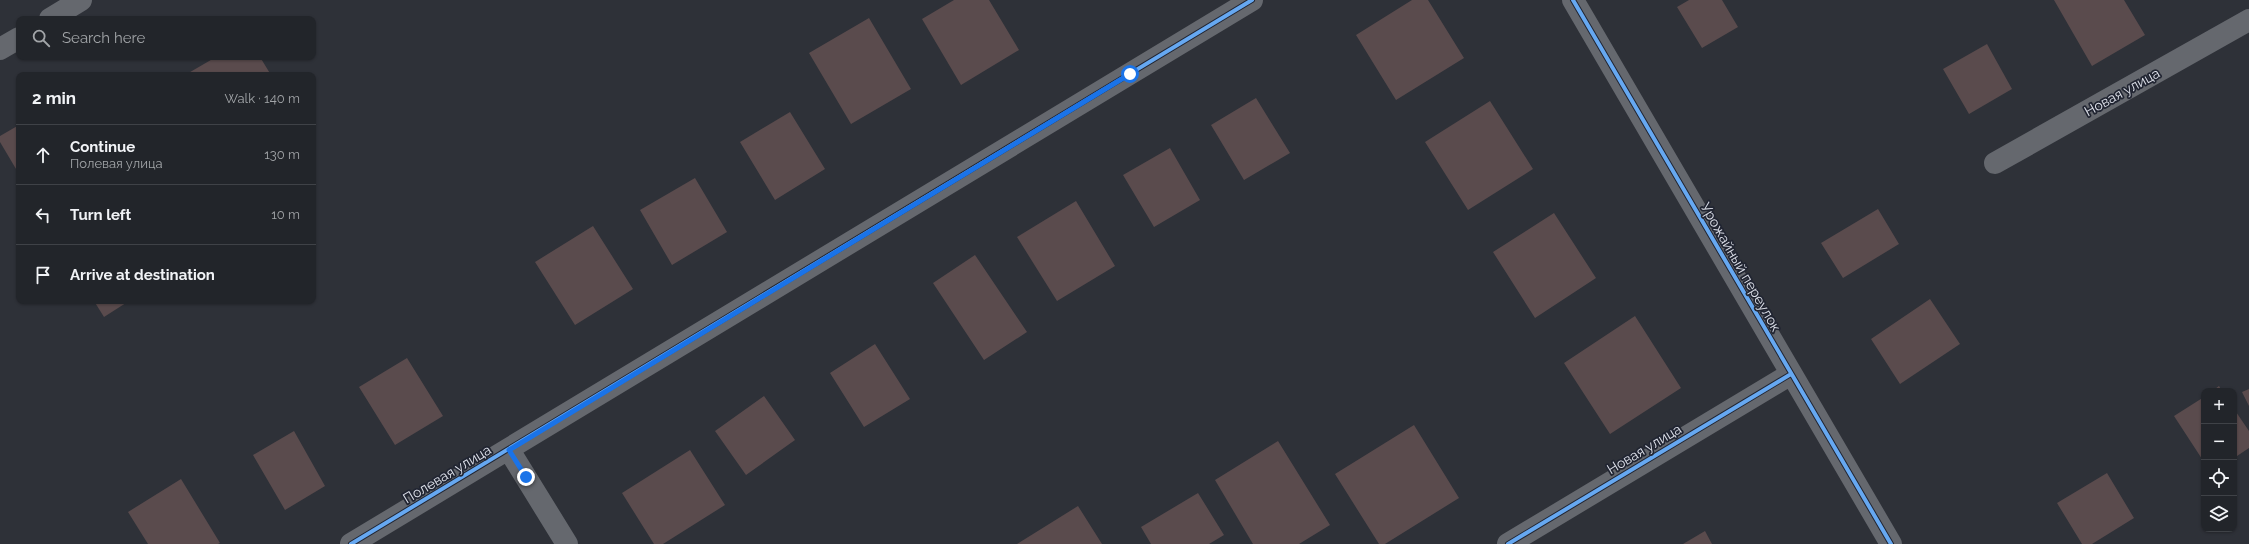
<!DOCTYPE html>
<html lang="en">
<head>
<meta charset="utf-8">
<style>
	:root { --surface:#22252a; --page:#2e3136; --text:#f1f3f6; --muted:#a2a5a8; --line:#3f4247 }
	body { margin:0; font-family:Raleway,sans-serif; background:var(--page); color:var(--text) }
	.controls { position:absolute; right:12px; bottom:12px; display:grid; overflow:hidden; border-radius:8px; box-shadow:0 1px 3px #0004 }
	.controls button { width:36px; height:36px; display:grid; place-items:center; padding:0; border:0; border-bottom:1px solid var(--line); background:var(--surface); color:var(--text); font:20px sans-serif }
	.stop { position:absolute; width:12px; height:12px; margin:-9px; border:3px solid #1a73e8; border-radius:50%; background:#fff }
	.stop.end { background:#1a73e8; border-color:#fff; box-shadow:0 1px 4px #0008 }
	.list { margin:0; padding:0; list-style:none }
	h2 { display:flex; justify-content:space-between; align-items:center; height:52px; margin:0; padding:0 16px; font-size:17px }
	h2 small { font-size:13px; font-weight:400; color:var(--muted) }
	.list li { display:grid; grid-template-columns:26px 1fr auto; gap:12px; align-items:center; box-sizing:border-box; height:60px; padding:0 16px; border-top:1px solid var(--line) }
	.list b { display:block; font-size:15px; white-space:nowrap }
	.list p { margin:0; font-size:13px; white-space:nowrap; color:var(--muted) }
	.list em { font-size:13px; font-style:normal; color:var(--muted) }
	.icon { flex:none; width:22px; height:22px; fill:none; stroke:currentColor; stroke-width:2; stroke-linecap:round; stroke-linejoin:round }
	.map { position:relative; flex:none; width:2249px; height:544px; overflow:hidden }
	.search { position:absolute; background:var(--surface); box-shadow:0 1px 3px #0004; left:16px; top:16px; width:300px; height:44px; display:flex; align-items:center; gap:10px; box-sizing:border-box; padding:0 14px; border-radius:8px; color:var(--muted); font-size:15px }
	.panel { position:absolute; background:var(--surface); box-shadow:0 1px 3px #0004; left:16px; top:72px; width:300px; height:232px; border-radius:8px }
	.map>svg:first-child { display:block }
	.building { fill:#5a4b4d }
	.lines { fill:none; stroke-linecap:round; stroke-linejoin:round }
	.minor { stroke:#65686e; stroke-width:22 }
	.cycleway-casing { stroke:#212532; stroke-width:6 }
	.cycleway { stroke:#66a8f1; stroke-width:4 }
	.route { stroke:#1a73e8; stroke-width:5 }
	.labels { text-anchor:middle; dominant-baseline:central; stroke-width:3.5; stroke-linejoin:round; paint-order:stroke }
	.street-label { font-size:14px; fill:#dfe2eb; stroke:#212532 }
</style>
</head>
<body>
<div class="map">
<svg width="2249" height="544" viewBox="0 0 2249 544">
	<rect width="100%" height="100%" fill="#2e3138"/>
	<path class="building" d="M954,0h35l30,50 -58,35 -39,-66z
		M1412,0h16l36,58 -68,42 -40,-65z
		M1689,0h33l16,27 -36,21 -25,-41z
		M2054,0h70l21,35 -53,31z
		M869,18l42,71 -60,35 -42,-71z
		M1987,44l25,45 -43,25 -26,-45z
		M216,57h44l11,18h-86z
		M1256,98l34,55 -46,27 -33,-55z
		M1490,101l43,68 -65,41 -43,-68z
		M790,112l35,57 -50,31 -35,-58z
		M19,125v49l-19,-32v-6z
		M1170,148l30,52 -46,27 -31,-52z
		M695,178l32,54 -55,33 -32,-55z
		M1076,201l39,65 -58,35 -40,-64z
		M1878,209l21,35 -56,34 -22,-35z
		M1554,213l42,65 -61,40 -42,-66z
		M593,226l40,63 -58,36 -40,-63z
		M975,255l52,77 -43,28 -51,-77z
		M1930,299l30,45 -60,40 -29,-45z
		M94,301h35l-25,16z
		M1635,316l46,72 -71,46 -46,-71z
		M875,344l35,55 -46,28 -34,-54z
		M407,358l36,58 -48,29 -36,-58z
		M2219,386l3,5h-10z
		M2249,389v17l-7,-14z
		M764,396l31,44 -49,35 -31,-44z
		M2204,397v65l-30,-46z
		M2234,409l15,22v17l-15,10z
		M1414,425l45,73 -74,46h-6l-44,-70z
		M294,431l31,55 -40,24 -32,-55z
		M1278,441l52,84 -31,19h-46l-38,-64z
		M690,450l35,55 -62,39h-9l-32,-51z
		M2107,473l27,45 -42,26h-10l-25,-41z
		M181,479l39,64 -2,1h-70l-20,-32z
		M1198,493l26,42 -15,9h-58l-10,-17z
		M1078,506l24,38h-85z
		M1705,531l7,13h-29z"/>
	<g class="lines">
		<path class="minor" d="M1573,0l318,544
			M50,19l31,-19
			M0,49l19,-11
			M1995,163l254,-143
			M509,450l58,94
			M351,544l901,-544
			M1508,544l283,-170"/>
		<defs>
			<path id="cycleway" d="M1573,0l318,544
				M351,544l901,-544
				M1508,544l283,-170"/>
		</defs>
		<use href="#cycleway" class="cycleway-casing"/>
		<use href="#cycleway" class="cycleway"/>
	</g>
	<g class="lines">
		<path class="route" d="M526,477l-17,-27 621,-376"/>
	</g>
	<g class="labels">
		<g class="street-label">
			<text transform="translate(2122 92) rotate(-29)">Новая улица</text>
			<text transform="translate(1741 267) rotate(60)">Урожайный переулок</text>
			<text transform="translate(1644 449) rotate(-31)">Новая улица</text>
			<text transform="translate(447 474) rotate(-31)">Полевая улица</text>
		</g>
	</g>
</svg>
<div class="controls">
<button>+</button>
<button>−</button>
<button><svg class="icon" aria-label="locate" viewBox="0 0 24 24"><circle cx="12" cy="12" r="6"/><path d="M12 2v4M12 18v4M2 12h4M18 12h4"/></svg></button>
<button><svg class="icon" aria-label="layers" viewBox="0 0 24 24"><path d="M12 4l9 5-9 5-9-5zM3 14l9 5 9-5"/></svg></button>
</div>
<div class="stop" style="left:1130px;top:74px"></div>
<div class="stop end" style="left:526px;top:477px"></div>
<div class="search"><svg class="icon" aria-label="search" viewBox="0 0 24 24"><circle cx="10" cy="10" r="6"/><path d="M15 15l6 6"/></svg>Search here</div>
<section class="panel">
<h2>2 min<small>Walk · 140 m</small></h2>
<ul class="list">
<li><svg class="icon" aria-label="ahead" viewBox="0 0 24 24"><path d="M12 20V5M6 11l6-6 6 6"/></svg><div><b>Continue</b><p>Полевая улица</p></div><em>130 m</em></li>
<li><svg class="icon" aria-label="left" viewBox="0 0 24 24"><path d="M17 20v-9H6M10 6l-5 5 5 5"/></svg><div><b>Turn left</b></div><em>10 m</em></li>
<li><svg class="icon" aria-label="arrive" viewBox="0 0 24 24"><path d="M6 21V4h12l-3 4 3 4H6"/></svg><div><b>Arrive at destination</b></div></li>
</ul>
</section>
</div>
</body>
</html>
